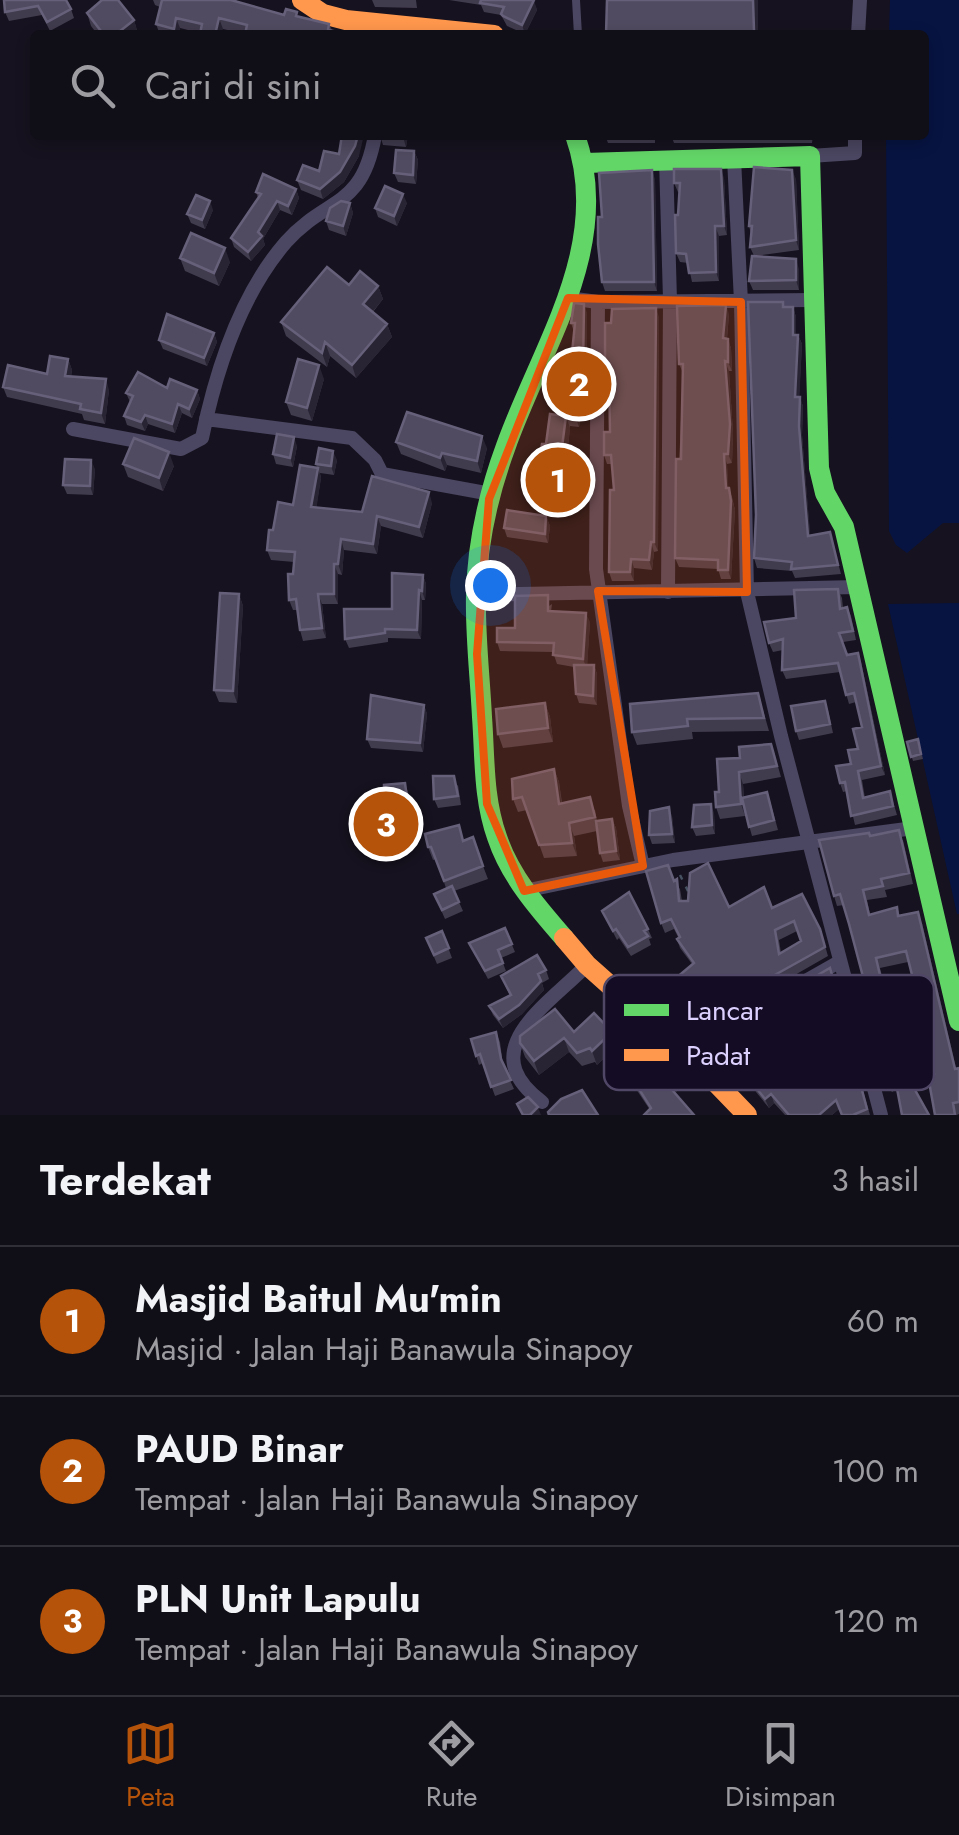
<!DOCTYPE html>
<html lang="id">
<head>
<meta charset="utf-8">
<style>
	:root { --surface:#100e17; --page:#191720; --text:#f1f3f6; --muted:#9c9ca1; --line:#302e36; --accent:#b45309 }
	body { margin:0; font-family:Jost,sans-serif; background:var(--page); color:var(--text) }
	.you { position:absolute; left:490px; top:585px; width:35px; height:35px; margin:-25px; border:8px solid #fff; border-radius:50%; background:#1a73e8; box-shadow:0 0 0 15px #1a73e833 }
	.badge { display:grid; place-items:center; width:65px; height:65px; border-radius:50%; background:var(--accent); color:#fff; font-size:32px; font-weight:700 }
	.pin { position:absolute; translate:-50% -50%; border:5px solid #fff; box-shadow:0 2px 10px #0006 }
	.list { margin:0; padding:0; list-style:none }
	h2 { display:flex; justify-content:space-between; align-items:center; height:130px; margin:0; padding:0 40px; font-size:42px }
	h2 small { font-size:32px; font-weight:400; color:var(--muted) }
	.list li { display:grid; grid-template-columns:65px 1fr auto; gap:30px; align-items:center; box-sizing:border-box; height:150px; padding:0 40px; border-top:2px solid var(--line) }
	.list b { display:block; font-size:38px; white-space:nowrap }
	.list p { margin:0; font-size:32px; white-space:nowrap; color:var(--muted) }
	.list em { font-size:32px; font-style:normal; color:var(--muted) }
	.icon { flex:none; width:55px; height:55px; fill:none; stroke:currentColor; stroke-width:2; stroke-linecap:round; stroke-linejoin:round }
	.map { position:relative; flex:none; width:959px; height:1115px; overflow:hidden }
	.search { position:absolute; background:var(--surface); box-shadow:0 5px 15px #0003; left:30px; right:30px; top:30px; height:110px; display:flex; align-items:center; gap:25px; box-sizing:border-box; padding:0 35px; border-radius:10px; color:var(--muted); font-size:38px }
	.sheet { height:580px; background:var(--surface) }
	nav { display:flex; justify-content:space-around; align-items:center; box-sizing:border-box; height:140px; border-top:2px solid var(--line); background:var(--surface); font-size:28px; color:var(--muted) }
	nav a { display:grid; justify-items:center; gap:5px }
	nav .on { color:var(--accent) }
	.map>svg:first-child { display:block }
	.water { fill:#071442 }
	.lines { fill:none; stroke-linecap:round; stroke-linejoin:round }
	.path { stroke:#465162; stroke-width:2.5; stroke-dasharray:5 8; stroke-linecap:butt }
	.lane { stroke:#4b4661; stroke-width:8 }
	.street { stroke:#4b4661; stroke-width:14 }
	.fast { stroke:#63d668; stroke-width:20 }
	.slow { stroke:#ff974d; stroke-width:20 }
	.wall { fill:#413b4e; fill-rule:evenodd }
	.shaded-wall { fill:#292433 }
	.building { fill:#514b61; stroke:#67607a; stroke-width:2.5; fill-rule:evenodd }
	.marked { fill:#e8590c; fill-opacity:0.2; stroke:#e8590c; stroke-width:8; stroke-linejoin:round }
	.key { fill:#140c25; stroke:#504766; stroke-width:2.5 }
	.key-label { font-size:28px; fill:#dcd0ff }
</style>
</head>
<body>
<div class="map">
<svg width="959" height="1115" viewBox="0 0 959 1115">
	<rect width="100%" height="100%" fill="#16121f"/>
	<path class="water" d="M890,0h69v523h-16l-36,30 -11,-8 -7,-14 -3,-396h38v-100h-35z
		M959,603v311h-2l-69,-310z"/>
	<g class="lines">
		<path class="path" d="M680,875l10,20"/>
		<path class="lane" d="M576,0l2,35"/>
		<path class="street" d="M858,35l2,-35
			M810,156l45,-3v-18
			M734,158l7,144 6,290 34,144 100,379
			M666,159l4,141 -2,292
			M568,298l30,4 214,-2
			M598,302l-2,267 33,237 14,60
			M206,419l146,19 23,22 7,14 109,20
			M73,429l108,20 21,-11c14,-68 38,-143 84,-196 41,-46 76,-32 89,-107
			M476,595l382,-8
			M524,891l149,-31 241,-32
			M696,1062l69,-58 74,-42
			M542,1102c-70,-52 5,-96 45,-137"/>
		<path class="fast" d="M585,163l225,-7 9,312 6,25 19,34 115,494
			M564,938c-27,-31 -54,-62 -67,-101 -14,-39 -12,-80 -15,-120 -2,-41 -7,-82 -6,-122 1,-50 13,-103 30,-149 36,-101 108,-201 69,-311"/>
		<path class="slow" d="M302,0l21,14 23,6 148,15
			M564,938l23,27 109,97 51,53"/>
	</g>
	<path class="wall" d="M4,0l67,9 3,9 -24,13 -8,-16 -33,6 -4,-9z
		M153,0h84l-1,2 48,13 15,1 30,8 3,6 -87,4 -22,-5 -23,4 -20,-5 -2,7h-18l-4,-11 4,-17 -5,-2z
		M372,0h44l1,8 -42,-1z
		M449,0h84l4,10 -12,24 -18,-8 -6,-11 -17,-3 -3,-7z
		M87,13l47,7 4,14 -40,1 -7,-9z
		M380,135h28l-2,12 -23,-2z
		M605,135h50v8h-47z
		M671,135h142l-1,8h-138z
		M414,151l4,9 -2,24 -18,-2 -4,-9z
		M339,154l20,2 -15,26 -21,17 -22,-9 -4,-10 22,-9z
		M724,178l3,57 -8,1v45l-27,1 -4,-19 -8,-1 -4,-9 3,-61h-1l-4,-9z
		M655,179l2,112h-52l-3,-9v-65z
		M796,179l3,71 -45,6 45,13v21h-46l-4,-9 5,-25 -4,-9 1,-13 -2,-8z
		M296,189l3,9 -7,17 -12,-5 -17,29 2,6 -14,16 -17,-14 -3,-9 27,-40 -2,-6z
		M350,203l3,10 -7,23 -17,-6 -3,-9z
		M407,203l-10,23 -19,-9 -3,-9z
		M213,210l-8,19 -14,-6 -4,-9z
		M180,258l50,4 -11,24 -34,-15z
		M349,285l29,1 5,13 -10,13 14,12 5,13 -36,41 -26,-22 -3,11 -41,-31 -5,-14z
		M785,307h8l3,10v18h2l4,9 -3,53 4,9 -1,29 8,100 20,-3 11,42 -46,4 -3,-7 -35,-3 -3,-10z
		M587,313v67l-8,47 -9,-1 -2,22 8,13 -1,7 7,-1 4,13v23l-46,-4 -5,-12 11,-43 17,-28 8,-53 3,-31 -3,-9z
		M729,314l-2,25 4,9 1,23h-3l4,62 -1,30 -5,1 1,24 4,9 3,13 -4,69h-10l-3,-10 -39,-2 -4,-9 8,-185 -4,-9z
		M659,317l-1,234 -4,1 -2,18 -18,-2v13h-22l-3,-9 5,-82 -2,-26h-5l-3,-9 6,-23v-52h-2l-3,-9z
		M214,333l3,9 -10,24 -44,-17 -4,-9z
		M68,359l4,11 -1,7 38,13 -4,34 -21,-4 -2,-6 -75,-17 -4,-10 44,-13z
		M324,379l-12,42 -21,-6 -5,-13z
		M167,388l30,2 3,9 -8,19 -10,-5 -7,20 -27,-9 -3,7 -18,-6 -3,-9 6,-14 -4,-9z
		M396,442l91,6 -6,25 -34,-8 -2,6 -44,-17z
		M297,446l-4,21 -17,-3 -3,-10z
		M337,460l-3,15 -14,-2 1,5 -5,30 46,4 70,-9 -9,35 -42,-12 -4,28 -33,-4 -2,25 -4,-1v30h-16l4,34 -23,3 -3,-11 -3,-20h-4l-4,-10 5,-38 -23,-2 -4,-10 6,-20 44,-62 -1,-4z
		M123,464l51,2 -11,25 -35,-14z
		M95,469l-2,26 -26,-1 -4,-9z
		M546,516l4,10 -2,17 -41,-6 -3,-9z
		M423,575l3,9 -1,16h-3l-1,39 -33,-1v4l-39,6 -4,-9 47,-30z
		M838,589l4,9 1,10 4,-1 4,9 5,24 -13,2 4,13 11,-2 3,9 24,113 -23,5 3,18 25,-7 7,24 -42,10 -8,-34 -4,1 -3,-9 11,-19 7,-15 4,-22 -6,-25 -7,2 -9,-32 -54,7 -4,-9 1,-20 -10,2 -4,-9 27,-25z
		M239,594l4,12 -6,97 -18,-1 -5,-12z
		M552,604l-1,8 39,10 -3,43h7l3,9v31l-18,-2 -3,-9 -2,-27 -17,-3 -4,-12 -53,-1 -3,-9 18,-14z
		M758,693l11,38 -77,1 1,7 -56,6 -5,-13z
		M545,703l5,14 3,25 -50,6 -5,-14z
		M424,705l3,9 -4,38 -52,-4 -4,-9z
		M828,710l5,23 -34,7 -3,-9z
		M918,739l5,20 -10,2 -6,-19z
		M775,756l6,21 -38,7 1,13 26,4 8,29 -26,6 -7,-25v5l-25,3 -4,-12 3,-15 -2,-33z
		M554,769l5,13 3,21 33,7 2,11 15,-2 4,9 4,32 -17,2 -3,-9 -3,-22 -23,5 3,20 -33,2 -17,-48 -9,2 -5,-13z
		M405,783l3,9 2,16 -18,2 10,43 -22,1 -3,-9 9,-42 -2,-18z
		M458,785l3,20 -23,3 -4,-9z
		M714,813l1,21 -19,2 -4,-9z
		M672,816l3,27 -23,1 -3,-9z
		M870,836l33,4 10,44 -28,6 2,7 -20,3 3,14 27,-7 3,9 22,7 34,146 3,-1v46l-2,1h-22l-1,-41 -3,-18 -30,8 -4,25 -5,3 -10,-16 -4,-11 25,-38 -3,-10 -5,2 -2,-5 -26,6 -4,-10 4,-18 -23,-87 -7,1 -3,-10zM908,962l6,21 -29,5 -5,-20z
		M464,840l19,26 5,13 -34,12 9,20 -18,8 -11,-25 12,-6 -10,-29 -3,1 -5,-13z
		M674,881l6,8 2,12 47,6 43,1 51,31 5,17 -70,40 -54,45 -37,-43 -4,-9 29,-25 -12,-16 -3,-9 1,-2 -4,-8 -9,4 -4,-10zM797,931l4,10 -20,12 -2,-13z
		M602,911l46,18 4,9 -3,1 2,6 -20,11 -12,-18 -2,2z
		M505,928l10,24 -14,6 5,13 -18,8 -19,-36z
		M442,931l10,27 -15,6 -11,-26z
		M830,968l7,24 -18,7 -8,-20z
		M546,970l3,9 -7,4 2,7 -22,24 -19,14 -10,-13 -4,-9 21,-10 -9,-20z
		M796,997l3,9 -36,14 2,4 74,40 18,5 13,46h-28l-3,-6 -7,6h-47l-11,-12 -5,5 -13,-16 -3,-8 21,-18 -8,-13 -32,25 -17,-20 -3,-9 18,3 22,-17 -7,-14 21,-17z
		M822,1008l21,5 8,31 -14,5z
		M496,1032l4,10 3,23 11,24 -19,7 -12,-33 -4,2 -8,-26z
		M574,1032l43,14 -20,19 -2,-3 -13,4 -13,-14 -30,23 -14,-18 -5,-14z
		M632,1078h44l4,11 -30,21 -14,-21z"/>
	<path class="shaded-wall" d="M534,0l3,10 -12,24 -3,-9z
		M753,0h5v35l-4,-5z
		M176,18l4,10 -2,7h-2l-2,-6z
		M219,18l4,11 -2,6h-6z
		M134,20l4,14 -1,1h-22z
		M358,135h6l-5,21 -15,26 -21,17 -3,-10z
		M403,135h5l-2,12 -3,-10z
		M414,151l4,9 -2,24 -3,-9z
		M721,169l3,9 3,57 -3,-9z
		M652,170l3,9 2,112 -3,-9z
		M792,170l4,9 3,71 -3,-10z
		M296,189l3,9 -7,17 -4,-9z
		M403,194l4,9 -10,23 -3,-10z
		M210,201l3,9 -8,19 -3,-9z
		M277,201l3,9 -17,29 2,6 -14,16 -3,-9 10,-20z
		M350,203l3,10 -7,23 -3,-10z
		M715,226l4,10v45l-3,-9z
		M225,248l5,14 -11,24 -5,-13z
		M796,259l3,10v21l-3,-10z
		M378,286l5,13 -15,18 -5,-13z
		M584,304l3,9v67l-8,47 -3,-9z
		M726,305l3,9 -3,34 -3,-10z
		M793,307l3,10v27l-3,-9z
		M656,308l3,9 -1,234 -4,-9z
		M387,324l5,13 -36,41 -4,-13z
		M214,333l3,9 -10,24 -3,-8z
		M798,335l4,9 -3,62 -4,-9z
		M728,339l3,9 1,23 -4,-9z
		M325,342l5,14 -3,11 -5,-14z
		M68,359l4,11 -3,17 -4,-11z
		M725,361l4,10 4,62 -1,30 -4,-9z
		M319,365l5,14 -12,42 -5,-13z
		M106,379l3,11 -4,34 -4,-11z
		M197,390l3,9 -8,19 -3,-9z
		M800,397l3,9 -1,29 9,110 -3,-9 -9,-110z
		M178,404l4,9 -7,20 -3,-9z
		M145,415l3,9 -3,7 -4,-9z
		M566,416l4,12 -3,31 -5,-12z
		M482,436l5,12 -6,25 -4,-12z
		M294,437l3,9 -4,21 -3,-9z
		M572,449l4,12 -3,19 -4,-12z
		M333,451l4,9 -3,15 -3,-9z
		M169,452l5,14 -11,25 -4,-13z
		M442,453l5,12 -2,6 -5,-13z
		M724,454l3,10 2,33 -3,-9z
		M91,460l4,9 -2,26 -3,-9z
		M582,467l4,13v23l-5,-12z
		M318,468l3,10 -6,40 -4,-11z
		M729,488l6,22 -4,69 -3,-9z
		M429,492l3,11 -9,35 -4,-11z
		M377,516l4,10 -4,28 -4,-10z
		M546,516l4,10 -2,17 -3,-9z
		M341,539l3,11 -2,25 -4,-11z
		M651,542l3,10 -2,18 -3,-10z
		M631,559l3,9v13l-4,-9z
		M334,564l4,10v30l-4,-10z
		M423,575l3,9 -1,16 -3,-9z
		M419,590l3,10 -1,39 -4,-9z
		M239,594l4,12 -6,97 -4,-12z
		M318,594l4,10 4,34 -4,-10z
		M586,613l4,9 -3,47 -4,-10z
		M858,653l3,9 24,113 -4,-9z
		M594,665l3,9v31l-4,-9z
		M545,703l5,14 3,25 -5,-14z
		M424,705l3,9 -4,38 -3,-9z
		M554,769l5,13 4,35 -4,-13z
		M739,772l4,12 2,32 -4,-12z
		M711,804l3,9 1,21 -3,-9z
		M669,807l3,9 3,27 -3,-9z
		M612,819l4,9 4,32 -4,-9z
		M569,823l5,13 3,20 -5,-13z
		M918,912l4,11 37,157 -4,-11z
		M541,981l3,9 -22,24 -19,14 -4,-9z
		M755,986l3,10 -54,45 -3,-9z
		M612,1032l5,14 -20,19 -5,-14z
		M564,1038l5,14 -30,23 -5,-14z
		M763,1044l3,9 -32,25 -3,-9z
		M676,1078l4,11 -9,6 -4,-11z
		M771,1094l3,9 -5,5 -4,-9z
		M836,1100l3,9 -7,6h-13z
		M538,1107l3,8h-11z"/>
	<path class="building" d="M4,0h62l5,9 -24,13 -9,-16 -33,6z
		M102,0h16l16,20 -19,15h-11l-17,-22z
		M162,0h69l53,15 2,-6 11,3 -1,4 33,8 -1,6 26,5h-109l2,-10 -28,-7 -4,17h-12l-3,-1 2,-10 -26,-6 -2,11 -18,-5z
		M481,0h53l-12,25 -19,-9 -2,-2 3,-7 -24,-4z
		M607,0h146l1,30 4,5h-152z
		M342,135h16l-3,11 -15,26 -20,17 -23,-9 6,-15 16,6 5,-20 15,3z
		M396,150l18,1 -1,24 -19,-2z
		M754,167l38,3 4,70 -46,7 2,-21h-3z
		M674,169h47l3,57h-9l1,46 -27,1 -3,-19 -10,-1 -1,-38h3l2,-32h-6z
		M652,170l2,112h-52l-4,-38v-27h4l-3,-44z
		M263,174l33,15 -8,17 -11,-5 -19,31 4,4 -14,16 -17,-14 30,-44 -5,-2z
		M385,186l18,8 -9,22 -19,-8z
		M196,195l14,6 -8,19 -15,-6z
		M341,201l9,2 -7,23 -17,-5 4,-13z
		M191,233l34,15 -11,25 -34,-15z
		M752,256l44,3v21l-47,1z
		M327,267l22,18 11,-14 18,15 -15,18 24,20 -35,41 -27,-23 -3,11 -41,-31z
		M748,302h35v5h10v28h5l-3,62h5l-1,29 9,110 22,-4 8,33 -47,4 1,-7 -38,-4 2,-43z
		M574,303l10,1 -1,67 -7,47 -13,-2 6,-53h2l4,-40h-4z
		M726,305l-3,33 5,1v23l-3,-1 5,63 -2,30h-4l2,34h3l2,13 -3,69h-10v-10l-43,-2 1,-99h5l2,-95h-4l-2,-58z
		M656,308l-2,234h-3l-2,18 -18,-1 -1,13h-21l1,-82h4l-3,-35h-7v-23h6l-1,-61h-4v-48h6l1,-14z
		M167,314l47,19 -10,25 -45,-18z
		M50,356l18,3 -3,17 41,3 -5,34 -21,-4 1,-5 -78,-17 5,-22 39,9z
		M298,359l21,6 -12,43 -21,-6z
		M138,372l29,16 3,-9 27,11 -8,19 -11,-5 -6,20 -27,-9 -4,7 -17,-6 9,-20 -7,-3z
		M407,412l75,24 -5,25 -35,-8 -2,5 -44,-16z
		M550,414l16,2 -4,31 10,2 -3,19 13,-1 -1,24 -46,-4 7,-43h4z
		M277,434l17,3 -4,21 -17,-4z
		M134,438l35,14 -10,26 -36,-14z
		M319,448l14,3 -2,15 -15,-2z
		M65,459l26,1 -1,26 -27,-1z
		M300,465l18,3 -7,39 51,5 10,-36 57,16 -10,35 -42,-11 -4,28 -32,-5 -3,25h-4v30h-16l4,34 -22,2 -4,-31 -7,1 -1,-26h5l2,-22 -28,-2 2,-20h4l5,-28 15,3z
		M507,510l39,6 -1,18 -41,-6z
		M392,573l31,2 -1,16 -3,-1 -2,40 -32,-1v4l-40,6 -1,-30h48z
		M838,589l2,20 7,-2 6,24 -14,2 8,22 11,-2 23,113 -23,5 5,27 27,-7 3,15 -42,10 -6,-34 -5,1 -4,-17 15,-2 -3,-14 10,-1 -5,-20 9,-2 -8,-34 -8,2 -8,-32 -56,7 1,-31 -14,4 -5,-21 32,-4 -2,-28z
		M220,593l19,1 -6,97 -19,-1z
		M548,595v16l38,2 -3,46 -30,-4 1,-12 -57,-1v-14h18v-32z
		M574,665h20l-1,31 -17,-2z
		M758,693l6,25 -77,1 1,7 -56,6 -2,-28z
		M371,695l53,10 -4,38 -53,-4z
		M825,701l5,23 -34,7 -5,-25z
		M545,703l3,25 -50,6 -2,-25z
		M918,739l3,15 -10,3 -4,-15z
		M771,744l6,22 -38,6 2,32 -25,3 -1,-15h4l-2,-33 23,-1 -1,-11z
		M554,769l5,35 31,-7 5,20 -26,6 3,20 -33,2 -17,-48 -9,2 -1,-20z
		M433,776h21l4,20 -24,3z
		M405,783l2,16 -22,2 -1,-16z
		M767,792l7,28 -25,7 -7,-29z
		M389,803l10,41 -22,1 -7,-41z
		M711,804l1,21 -20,2 2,-22z
		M669,807l3,27 -23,1 1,-24z
		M612,819l4,32 -16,2 -4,-32z
		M459,825l4,16 10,-4 10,29 -39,15 -13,-34h-3l-3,-13z
		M899,830l10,43 -28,6 2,7 -20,4 6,25 28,-8 1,9 20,-4 37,157 4,-1v34l-6,1 2,12h-20l-7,-39 6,-2 -5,-29 -34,9 34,61h-27l-7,-37 -7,3 -10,-16 -7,-27 32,-11 -6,-21 -6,2 -2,-4 -26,6 -3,-14 7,-4 -18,-68 -9,-30 -6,2 -15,-56 50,-7 1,3zM906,951l8,32 -31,5 -7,-30z
		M708,863l21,44 35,-20 8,21 30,-14 18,35 5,18 -70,39 -54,46 -38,-43 31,-26 -17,-24 3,-2 -9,-18 -10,4 -15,-52 22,-6 6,16 3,-2 2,22h9l2,-28zM794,921l7,20 -22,13 -4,-24z
		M452,886l7,16 -17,8 -8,-16z
		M629,892l19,37 -4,2 4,5 -20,11 -12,-18 -3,2 -11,-20z
		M505,928l7,16 -14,6 5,13 -18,8 -16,-28z
		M442,931l7,17 -15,7 -8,-17z
		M537,955l9,15 -8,4 3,7 -22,24 -20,14 -10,-13 22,-11 -10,-19z
		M830,968l4,14 -19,8 -4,-11z
		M791,991l5,6 -36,14 5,13 42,-11 32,51 15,-4 13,49 -14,6h-11l-6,-15 -17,15h-30l-18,-21 -6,5 -12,-15 23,-20 -13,-20 -32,25 -17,-20 10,-8 8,11 23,-18 -8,-13 21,-17z
		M555,1009l19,23 20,-19 18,19 -20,19 -2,-3 -13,5 -13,-15 -30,23 -14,-18v-7z
		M496,1032l5,27 10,21 -20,7 -11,-33 -4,2 -5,-17z
		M662,1058l14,20 -9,6 27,31h-50l7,-7 -19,-30z
		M582,1090l16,25h-49l-1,-3 13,-13z
		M528,1097l10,10 -8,8h-7l-6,-11z"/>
	<path class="marked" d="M568,298l173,4 6,290 -149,-1 45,275 -119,25 -37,-87 -10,-150 12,-155z"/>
	<rect x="604" y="975" width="330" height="115" rx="15" class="key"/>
	<rect x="624" y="1004" width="45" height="12" fill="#63d668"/>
	<rect x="624" y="1049" width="45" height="12" fill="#ff974d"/>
	<g class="key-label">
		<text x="686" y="1020">Lancar</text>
		<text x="686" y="1065">Padat</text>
	</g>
</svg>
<div class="you"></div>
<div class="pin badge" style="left:558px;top:480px">1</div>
<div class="pin badge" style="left:579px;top:384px">2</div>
<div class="pin badge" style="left:386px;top:824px">3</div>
<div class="search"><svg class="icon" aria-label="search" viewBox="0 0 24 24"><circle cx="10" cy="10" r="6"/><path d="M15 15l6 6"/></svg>Cari di sini</div>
</div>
<section class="sheet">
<h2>Terdekat<small>3 hasil</small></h2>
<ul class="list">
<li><span class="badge">1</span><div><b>Masjid Baitul Mu'min</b><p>Masjid · Jalan Haji Banawula Sinapoy</p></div><em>60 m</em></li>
<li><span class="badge">2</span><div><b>PAUD Binar</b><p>Tempat · Jalan Haji Banawula Sinapoy</p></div><em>100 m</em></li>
<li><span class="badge">3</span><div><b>PLN Unit Lapulu</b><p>Tempat · Jalan Haji Banawula Sinapoy</p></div><em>120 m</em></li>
</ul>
</section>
<nav>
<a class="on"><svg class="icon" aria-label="map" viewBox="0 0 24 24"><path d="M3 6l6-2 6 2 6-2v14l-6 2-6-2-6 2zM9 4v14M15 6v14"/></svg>Peta</a>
<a><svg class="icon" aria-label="directions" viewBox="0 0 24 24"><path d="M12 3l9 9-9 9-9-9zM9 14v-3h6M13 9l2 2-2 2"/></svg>Rute</a>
<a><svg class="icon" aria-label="saved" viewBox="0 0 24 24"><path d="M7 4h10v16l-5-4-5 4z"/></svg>Disimpan</a>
</nav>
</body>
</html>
